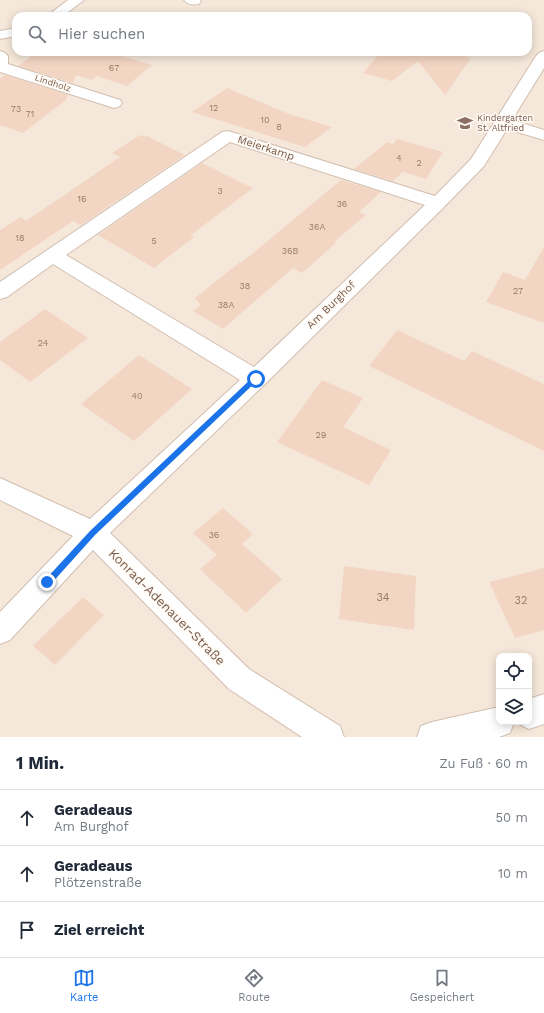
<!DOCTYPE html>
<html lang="de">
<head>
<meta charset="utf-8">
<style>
	:root { --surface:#fff; --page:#f2f2f3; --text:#1f2937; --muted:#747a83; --line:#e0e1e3; --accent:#1a73e8 }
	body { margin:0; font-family:"Work Sans",sans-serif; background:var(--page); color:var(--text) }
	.controls { position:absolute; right:12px; bottom:12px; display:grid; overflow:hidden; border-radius:8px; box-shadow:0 2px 10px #0003 }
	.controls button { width:36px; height:36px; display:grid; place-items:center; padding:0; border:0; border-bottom:1px solid var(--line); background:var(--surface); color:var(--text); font:20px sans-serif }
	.stop { position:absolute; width:12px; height:12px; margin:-9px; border:3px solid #1a73e8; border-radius:50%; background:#fff }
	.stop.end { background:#1a73e8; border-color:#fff; box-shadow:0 1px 4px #0008 }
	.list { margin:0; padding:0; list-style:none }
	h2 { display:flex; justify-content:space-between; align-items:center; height:52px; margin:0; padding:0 16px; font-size:17px }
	h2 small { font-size:13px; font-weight:400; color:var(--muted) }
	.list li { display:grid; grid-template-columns:26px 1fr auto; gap:12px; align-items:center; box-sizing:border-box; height:56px; padding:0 16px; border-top:1px solid var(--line) }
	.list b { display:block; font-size:15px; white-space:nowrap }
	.list p { margin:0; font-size:13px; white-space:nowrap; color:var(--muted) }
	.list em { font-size:13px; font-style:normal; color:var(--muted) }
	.icon { flex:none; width:22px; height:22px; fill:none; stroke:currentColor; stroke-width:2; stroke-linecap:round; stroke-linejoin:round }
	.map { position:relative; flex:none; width:544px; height:737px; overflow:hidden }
	.search { position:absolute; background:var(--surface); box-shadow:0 2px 10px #0003; left:12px; right:12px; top:12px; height:44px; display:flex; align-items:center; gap:10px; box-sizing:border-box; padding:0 14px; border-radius:12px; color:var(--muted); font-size:15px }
	.sheet { height:220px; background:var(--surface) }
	nav { display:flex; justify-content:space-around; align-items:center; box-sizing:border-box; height:56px; border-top:1px solid var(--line); background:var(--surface); font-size:11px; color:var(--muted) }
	nav a { display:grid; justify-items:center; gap:2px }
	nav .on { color:var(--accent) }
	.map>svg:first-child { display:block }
	.residential { fill:#f5e8da; fill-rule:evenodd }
	.building { fill:#f3d5c3 }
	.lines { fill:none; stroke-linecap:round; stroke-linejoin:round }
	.street-casing { stroke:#d1beb0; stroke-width:2 }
	.street { fill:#fff; fill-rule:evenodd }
	.route { fill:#1a73e8 }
	.labels { text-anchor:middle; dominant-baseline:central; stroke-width:3; stroke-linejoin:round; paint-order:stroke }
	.number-label { font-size:9px; fill:#987a6a }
	.far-street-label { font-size:9px; fill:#7a5c4d; stroke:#fffaf3 }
	.far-education-label { font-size:9px; fill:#785e54; stroke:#fffaf3; text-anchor:start }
	.street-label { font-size:11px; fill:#7a5c4d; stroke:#fffaf3 }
	.near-number-label { font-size:11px; fill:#987a6a }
	.near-street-label { font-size:13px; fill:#7a5c4d; stroke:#fffaf3 }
</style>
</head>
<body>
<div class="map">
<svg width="544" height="737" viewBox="0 0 544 737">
	<rect width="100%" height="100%" fill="#fdf6ec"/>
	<path class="residential" d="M0,0h544v737h-544zM16,16h512v36h-512zM499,656h30v66h-30z"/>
	<path class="building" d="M37,52h72l43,13 -25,21 -30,-10 -5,4 -16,-5 -3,8 -55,-17z
		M381,52h66l24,6 -26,37 -27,-34 -26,20 -29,-8z
		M5,75l63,20 -2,5 -43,33 -23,-8v-46z
		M227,88l62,26 43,13 -27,20 -113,-35z
		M140,135l6,2 1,-1 38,19 -104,70 -8,-4 -73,49v-40l21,-13 5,4 94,-64 -8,-4z
		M397,139l46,13 -17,27 -23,-7 -10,9 -39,-12 33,-27 6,2z
		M202,163l51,25 -62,47 3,2 -40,31 -56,-33z
		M341,180l40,12 -22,20 7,3 -32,27 2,1 -34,30 -9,-5 -70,61 -30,-18 8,-6 -6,-7 45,-36 1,1z
		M544,247v76l-58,-21 17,-30 22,8z
		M45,309l43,29 -58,44 -30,-22v-18z
		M397,330l67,31 8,-10 72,33v67l-175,-85z
		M139,355l53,34 -58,52 -53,-37z
		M322,380l41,18 -20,29 48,23 -22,35 -92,-43z
		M223,508l30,26 -11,10 40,35 -36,34 -46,-44 17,-14 -24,-22z
		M344,566l72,10 -2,54 -75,-11z
		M544,568v62l-29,8 -26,-56z
		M83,597l21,18 -49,50 -22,-19z"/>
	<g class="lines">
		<defs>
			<path id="street" d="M68,0h16l-21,16h-16z
				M184,0h16l1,1 -2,3c-6,1 -11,1 -15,-4z
				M16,28v8l-16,3v-8z
				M0,51l5,2 3,3v8l112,36 2,3 -2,3 -6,2 -6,-2 -108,-34z
				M544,51v17l-32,52 32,10v10l-37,-11 -23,37 -40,41 -180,178 -154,148 139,136 91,57 4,11h-42l-73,-48 -136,-139 -83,90 -10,4v-32l73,-76 -73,-36v-22l90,41 150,-139 -187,-116 -46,33 -7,2v-17l222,-150 6,-1 207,65 36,-37 65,-103 3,-3zM230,142l195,63 -171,162 -188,-112z
				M544,694v30l-15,5 -10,-5 -2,-2h12v-23z
				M499,707v15h15l-4,11 -11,4h-82l4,-11 11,-4z"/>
		</defs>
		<use href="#street" class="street-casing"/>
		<use href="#street" class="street"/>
	</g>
	<path class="route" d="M253,377h5l1,2 -164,156 -45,50h-5v-5l45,-49z"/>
	<defs>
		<symbol id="school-bare" viewBox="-9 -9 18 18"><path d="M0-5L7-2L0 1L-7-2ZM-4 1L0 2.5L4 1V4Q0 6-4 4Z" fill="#8d6e63" stroke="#fffaf3" stroke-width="2.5" paint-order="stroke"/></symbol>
	</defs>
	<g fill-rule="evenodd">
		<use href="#school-bare" x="454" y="112" width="22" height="22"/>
	</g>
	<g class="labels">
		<g class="number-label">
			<text x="114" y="68">67</text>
			<text x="214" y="108">12</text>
			<text x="16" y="109">73</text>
			<text x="30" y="114">71</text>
			<text x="265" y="120">10</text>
			<text x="279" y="127">8</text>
			<text x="399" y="158">4</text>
			<text x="419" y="163">2</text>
			<text x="220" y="191">3</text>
			<text x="82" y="199">16</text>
			<text x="342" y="204">36</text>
			<text x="317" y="227">36A</text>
			<text x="20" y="238">18</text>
			<text x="154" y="241">5</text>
			<text x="290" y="251">36B</text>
			<text x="245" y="286">38</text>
			<text x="518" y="291">27</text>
			<text x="226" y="305">38A</text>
			<text x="43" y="343">24</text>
			<text x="137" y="396">40</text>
			<text x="321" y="435">29</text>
			<text x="214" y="535">36</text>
		</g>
		<g class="far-street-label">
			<text transform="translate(53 83) rotate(18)">Lindholz</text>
		</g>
		<g class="far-education-label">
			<text x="477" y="118">Kindergarten<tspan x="477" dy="10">St. Altfried</tspan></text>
		</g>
		<g class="street-label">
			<text transform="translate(266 148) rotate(18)">Meierkamp</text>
			<text transform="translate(331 305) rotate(-44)">Am Burghof</text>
		</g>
		<g class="near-number-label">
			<text x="383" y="597">34</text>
			<text x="521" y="600">32</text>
		</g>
		<g class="near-street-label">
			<text transform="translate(167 607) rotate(45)">Konrad-Adenauer-Straße</text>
		</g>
	</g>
</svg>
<div class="controls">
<button><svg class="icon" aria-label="locate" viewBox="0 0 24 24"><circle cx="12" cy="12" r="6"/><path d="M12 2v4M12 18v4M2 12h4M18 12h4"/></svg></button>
<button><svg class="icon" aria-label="layers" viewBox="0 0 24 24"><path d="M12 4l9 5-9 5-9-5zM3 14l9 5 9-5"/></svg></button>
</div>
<div class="stop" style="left:256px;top:379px"></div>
<div class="stop end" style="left:47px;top:582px"></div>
<div class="search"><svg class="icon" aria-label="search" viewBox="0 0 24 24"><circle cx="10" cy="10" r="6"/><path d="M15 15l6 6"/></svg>Hier suchen</div>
</div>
<section class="sheet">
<h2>1 Min.<small>Zu Fuß · 60 m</small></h2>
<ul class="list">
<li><svg class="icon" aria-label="ahead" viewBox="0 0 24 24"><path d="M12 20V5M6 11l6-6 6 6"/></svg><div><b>Geradeaus</b><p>Am Burghof</p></div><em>50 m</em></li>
<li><svg class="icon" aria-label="ahead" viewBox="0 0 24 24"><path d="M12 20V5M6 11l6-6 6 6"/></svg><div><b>Geradeaus</b><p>Plötzenstraße</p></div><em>10 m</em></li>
<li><svg class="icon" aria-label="arrive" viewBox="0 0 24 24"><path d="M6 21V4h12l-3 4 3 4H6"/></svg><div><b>Ziel erreicht</b></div></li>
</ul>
</section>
<nav>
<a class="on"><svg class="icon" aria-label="map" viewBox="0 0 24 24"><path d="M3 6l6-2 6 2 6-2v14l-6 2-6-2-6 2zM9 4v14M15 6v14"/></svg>Karte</a>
<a><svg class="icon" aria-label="directions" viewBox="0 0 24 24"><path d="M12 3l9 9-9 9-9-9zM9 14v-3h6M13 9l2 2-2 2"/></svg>Route</a>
<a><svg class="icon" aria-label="saved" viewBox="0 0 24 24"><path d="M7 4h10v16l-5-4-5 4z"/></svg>Gespeichert</a>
</nav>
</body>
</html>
